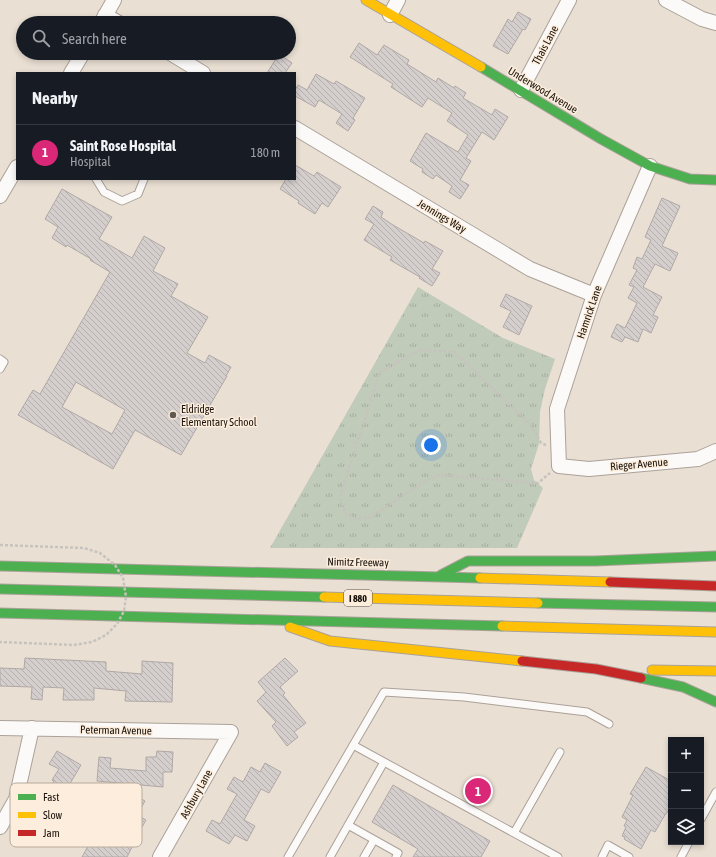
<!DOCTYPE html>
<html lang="en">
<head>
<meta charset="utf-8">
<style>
	:root { --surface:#171b24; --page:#20242c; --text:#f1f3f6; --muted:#9ea1a6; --line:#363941; --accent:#db2777 }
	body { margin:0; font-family:"Asap Condensed",sans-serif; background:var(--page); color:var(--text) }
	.controls { position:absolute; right:12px; bottom:12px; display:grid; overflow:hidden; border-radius:0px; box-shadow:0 2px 6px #0003 }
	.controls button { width:36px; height:36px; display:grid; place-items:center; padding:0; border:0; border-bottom:1px solid var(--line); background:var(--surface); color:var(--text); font:20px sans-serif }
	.you { position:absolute; left:431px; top:445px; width:14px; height:14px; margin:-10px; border:3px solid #fff; border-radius:50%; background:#1a73e8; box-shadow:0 0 0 6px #1a73e833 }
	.badge { display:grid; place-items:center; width:26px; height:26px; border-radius:50%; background:var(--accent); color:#fff; font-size:13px; font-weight:700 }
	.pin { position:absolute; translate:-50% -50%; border:2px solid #fff; box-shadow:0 1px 4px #0006 }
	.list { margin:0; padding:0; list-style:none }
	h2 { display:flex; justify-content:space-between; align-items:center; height:52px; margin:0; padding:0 16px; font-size:17px }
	h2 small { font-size:13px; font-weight:400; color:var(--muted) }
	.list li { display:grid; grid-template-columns:26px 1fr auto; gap:12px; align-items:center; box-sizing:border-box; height:56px; padding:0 16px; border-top:1px solid var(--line) }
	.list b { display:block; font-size:15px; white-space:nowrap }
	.list p { margin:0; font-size:13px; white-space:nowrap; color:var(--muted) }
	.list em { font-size:13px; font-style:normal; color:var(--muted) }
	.icon { flex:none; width:22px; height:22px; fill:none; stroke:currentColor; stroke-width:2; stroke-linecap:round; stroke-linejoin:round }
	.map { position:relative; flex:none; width:716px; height:857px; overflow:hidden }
	.search { position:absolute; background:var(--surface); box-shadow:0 2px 6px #0003; left:16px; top:16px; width:280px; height:44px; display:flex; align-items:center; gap:10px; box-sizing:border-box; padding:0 14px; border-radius:22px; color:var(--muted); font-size:15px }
	.panel { position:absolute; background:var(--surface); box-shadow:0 2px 6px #0003; left:16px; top:72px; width:280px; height:108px; border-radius:0px }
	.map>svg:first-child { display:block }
	.park { fill:url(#park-tufts) }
	.building { fill:url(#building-back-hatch); stroke:#afa8a7; fill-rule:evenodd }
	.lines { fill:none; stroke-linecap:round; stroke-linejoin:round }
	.lane-casing { stroke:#aaa199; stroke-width:9 }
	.street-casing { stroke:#aaa199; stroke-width:16 }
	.fast-casing { stroke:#aaa199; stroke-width:11 }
	.slow-casing { stroke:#aaa199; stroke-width:11 }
	.jam-casing { stroke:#aaa199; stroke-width:11 }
	.path { stroke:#c6c3be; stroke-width:2.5; stroke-dasharray:3 2; stroke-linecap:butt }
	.lane { stroke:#fcfaf8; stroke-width:7 }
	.street { stroke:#fcfaf8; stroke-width:14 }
	.fast { stroke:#4caf50; stroke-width:9 }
	.slow { stroke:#ffc107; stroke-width:9 }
	.jam { stroke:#c62828; stroke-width:9 }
	.path-bridge { stroke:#c6c3be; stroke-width:2.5; stroke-dasharray:3 2; stroke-linecap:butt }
	.poi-dot { fill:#615950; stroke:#fdeddc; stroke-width:1.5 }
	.labels { text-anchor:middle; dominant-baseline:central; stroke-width:3; stroke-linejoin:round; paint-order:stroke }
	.shield { fill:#fdeddc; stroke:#5c5349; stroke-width:1 }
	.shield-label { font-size:10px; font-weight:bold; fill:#17110a }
	.street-label { font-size:11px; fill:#17110a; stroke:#fdeddc }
	.poi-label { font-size:11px; fill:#17110a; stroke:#fdeddc; text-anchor:start }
	.key { fill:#fdeddc; stroke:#b8ab9d; stroke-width:1 }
	.key-label { font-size:11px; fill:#17110a }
</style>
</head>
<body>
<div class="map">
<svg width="716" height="857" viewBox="0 0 716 857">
	<defs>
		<pattern id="park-tufts" width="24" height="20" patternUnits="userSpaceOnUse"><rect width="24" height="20" fill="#c1cbba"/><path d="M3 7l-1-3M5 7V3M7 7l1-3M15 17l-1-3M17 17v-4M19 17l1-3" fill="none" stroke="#a5ad9f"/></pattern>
		<pattern id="building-back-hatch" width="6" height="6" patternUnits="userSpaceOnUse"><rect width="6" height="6" fill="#d4cecd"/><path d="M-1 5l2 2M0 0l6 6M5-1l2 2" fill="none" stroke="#b5b0af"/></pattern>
	</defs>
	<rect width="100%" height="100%" fill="#eadfd3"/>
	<path class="park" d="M418,287l85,51 52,21 -10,30 -5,23 -1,32 -8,25 3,11 9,8 -26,60h-247z"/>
	<path class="building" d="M518,12l13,7 -6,11 -2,-1 -15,25 -15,-8 15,-27 4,3z
		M359,43l18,12 7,-10 25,15 -2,4 29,18 2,-4 16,10 1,-2 11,7 -3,5 29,17 3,-6 13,8 -14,23 -12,-8 -16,26 5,3 -11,19 9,5 -9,14 -11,-7 3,-6 -16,-11 -3,4 -11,-7 1,-3 -13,-8 16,-28 32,19 10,-17 -21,-14 5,-8 -24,-15 -6,9 -31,-20 2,-3 -43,-27z
		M279,54l13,9 -7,10h-18z
		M316,74l18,10 2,-3 29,17 -12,20 2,2 -7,11 -12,-8 6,-9 -23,-14 -4,7 -20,-11v-6l3,-5 9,5z
		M295,165l19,11 3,-4 24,15 -13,20 -6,-4 -7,11 -17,-11 1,-2 -19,-12 6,-10h9z
		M62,189l50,28 -13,22 33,19 12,-22 21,12 -12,23 25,13 -7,12 37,21 -21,36 18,10 4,-8 22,12 -5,9h1l-46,79 -46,-25 -22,39 -95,-54 15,-25 7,4 70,-122 -20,-12 1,-1 -24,-14 -1,2 -14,-9 6,-11 -13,-8zM76,382l49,28 -13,24 -50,-27z
		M662,198l18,8 -18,40 16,7 -8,18 -15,-7 -12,23 19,10 -9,18 5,2 -7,16 -8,-4 -5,13 -13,-5 -3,5 -11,-5 6,-13 8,4 12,-25 -9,-5 6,-11 -5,-2 8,-15 -4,-2 4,-11 5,2 9,-19 -6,-3z
		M373,206l10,6 -2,5 12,8 31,18 1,-2 18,10 -11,18 8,4 -8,13 -13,-8 1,-1 -30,-17 2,-3 -28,-17 10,-16 -9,-5z
		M506,294l26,12 -13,29 -16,-8 8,-16 -11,-5z
		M25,658l81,4v9l36,3v-13l31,2 -1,39 -47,-1 1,-10 -32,-3v12h-31l1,-12 -21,-1 -1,13 -11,-1 1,-12 -32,-1v-18l24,1z
		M285,658l13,13 -18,16 5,6 -2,2 23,28 -12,9 4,5 -11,9 -15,-20 4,-4 -19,-21 9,-9 -8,-10z
		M57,751l24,14 -16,27 14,8 -14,24 -17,-9 7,-13 -10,-5 9,-16 -2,-1 7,-11 -10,-5z
		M157,751l16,1 -1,20h-9v15l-66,-6 2,-24 12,1 -1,10 36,3v-14h10z
		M265,763l16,9 -12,21 -8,-4 -17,31 11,6 -8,15 -12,-6 -6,9 -23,-13 6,-11 8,4 17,-30 -10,-5 7,-12 9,5 8,-15 9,5z
		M646,767l25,14v25l-4,7h-1l-11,19 -4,-2 -10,19 -17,-10 1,-2 -3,-1 4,-9 -2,-1 3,-6 -5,-3 11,-22 -3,-1z
		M393,785l97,56 -9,16h-68l5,-8 -46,-27z
		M129,792l16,9 -8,14 9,5 -15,26 1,1 -5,10h-45l20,-36 9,5z"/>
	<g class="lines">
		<defs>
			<path id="lane" d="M96,179l8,13 18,9 16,-7 6,-15
				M0,359l4,3 -4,7
				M353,745l205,112
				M701,819l15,-27
				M348,825l50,28 -2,4
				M514,833l46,-81
				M288,857l96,-165 80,5 123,15 22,12
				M330,857l54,-95
				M364,857l10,-17
				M602,857l6,-12 21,12
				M681,857l8,-15"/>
			<path id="street" d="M666,0l36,19 14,4
				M105,15l14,8
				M390,15l8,-15
				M101,23l13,-23
				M170,53l33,20
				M71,73l12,-20
				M521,90l48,-90
				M295,128l235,141 64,26
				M650,166l-56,129 -37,114 2,57 30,3 109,-10 18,-8
				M0,196l17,-29
				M0,728l231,4 -71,125
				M0,827l16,-28 16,-71"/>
			<path id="fast" d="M481,67l120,72 49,27 40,13 26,1
				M0,566l480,12
				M441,575l27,-14h127l121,-5
				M0,589l324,8
				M538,603l178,4
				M0,613l502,13
				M641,678l42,9 33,15"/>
			<path id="slow" d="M366,0l115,67
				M480,578l130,4
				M324,597l214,6
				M502,626l214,6
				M290,627l40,14 192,20
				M652,670l64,1"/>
			<path id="jam" d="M610,582l106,4
				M522,661l74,8 45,9"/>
		</defs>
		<use href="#lane" class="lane-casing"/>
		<use href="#street" class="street-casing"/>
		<use href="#fast" class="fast-casing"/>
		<use href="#slow" class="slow-casing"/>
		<use href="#jam" class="jam-casing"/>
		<path class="path" d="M546,445l-5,-2 -9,-17 -77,-74 -35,-2 -40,22 -40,124 5,17 11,6 15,-2 56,-37 13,-5 98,8 12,-10"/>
		<use href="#lane" class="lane"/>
		<use href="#street" class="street"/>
		<use href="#fast" class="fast"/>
		<use href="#slow" class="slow"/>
		<use href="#jam" class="jam"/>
		<path class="path-bridge" d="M0,545l84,3 16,5 15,12 8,13 3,19 -2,14 -7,13 -11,11 -14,7 -18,3 -74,-3"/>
	</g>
	<circle class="poi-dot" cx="173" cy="415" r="4"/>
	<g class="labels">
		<rect class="shield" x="344" y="590" width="28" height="16" rx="3"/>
		<g class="shield-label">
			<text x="358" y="598">I 880</text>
		</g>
		<g class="street-label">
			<text transform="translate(545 45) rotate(-62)">Thais Lane</text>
			<text transform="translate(543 90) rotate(31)">Underwood Avenue</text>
			<text transform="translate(442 216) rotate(31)">Jennings Way</text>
			<text transform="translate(589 312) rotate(-71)">Hamrick Lane</text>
			<text transform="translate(639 464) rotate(-5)">Rieger Avenue</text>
			<text transform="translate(358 562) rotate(1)">Nimitz Freeway</text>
			<text transform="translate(116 730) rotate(1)">Peterman Avenue</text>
			<text transform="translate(196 794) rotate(-61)">Ashbury Lane</text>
		</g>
		<g class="poi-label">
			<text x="181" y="409">Eldridge<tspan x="181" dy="13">Elementary School</tspan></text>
		</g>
	</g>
	<rect x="10" y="783" width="132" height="64" rx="6" class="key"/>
	<rect x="18" y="794" width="18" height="6" fill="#4caf50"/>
	<rect x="18" y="812" width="18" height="6" fill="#ffc107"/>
	<rect x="18" y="830" width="18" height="6" fill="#c62828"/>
	<g class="key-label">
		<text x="43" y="801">Fast</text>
		<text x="43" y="819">Slow</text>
		<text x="43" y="837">Jam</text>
	</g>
</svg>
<div class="controls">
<button>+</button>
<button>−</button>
<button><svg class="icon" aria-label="layers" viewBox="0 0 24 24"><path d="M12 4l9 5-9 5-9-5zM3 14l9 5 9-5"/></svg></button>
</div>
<div class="you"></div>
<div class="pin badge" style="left:478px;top:791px">1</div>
<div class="search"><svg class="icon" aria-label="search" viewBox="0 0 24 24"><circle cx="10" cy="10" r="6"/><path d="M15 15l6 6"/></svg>Search here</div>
<section class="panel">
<h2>Nearby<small></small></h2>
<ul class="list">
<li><span class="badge">1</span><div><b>Saint Rose Hospital</b><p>Hospital</p></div><em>180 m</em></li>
</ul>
</section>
</div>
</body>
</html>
